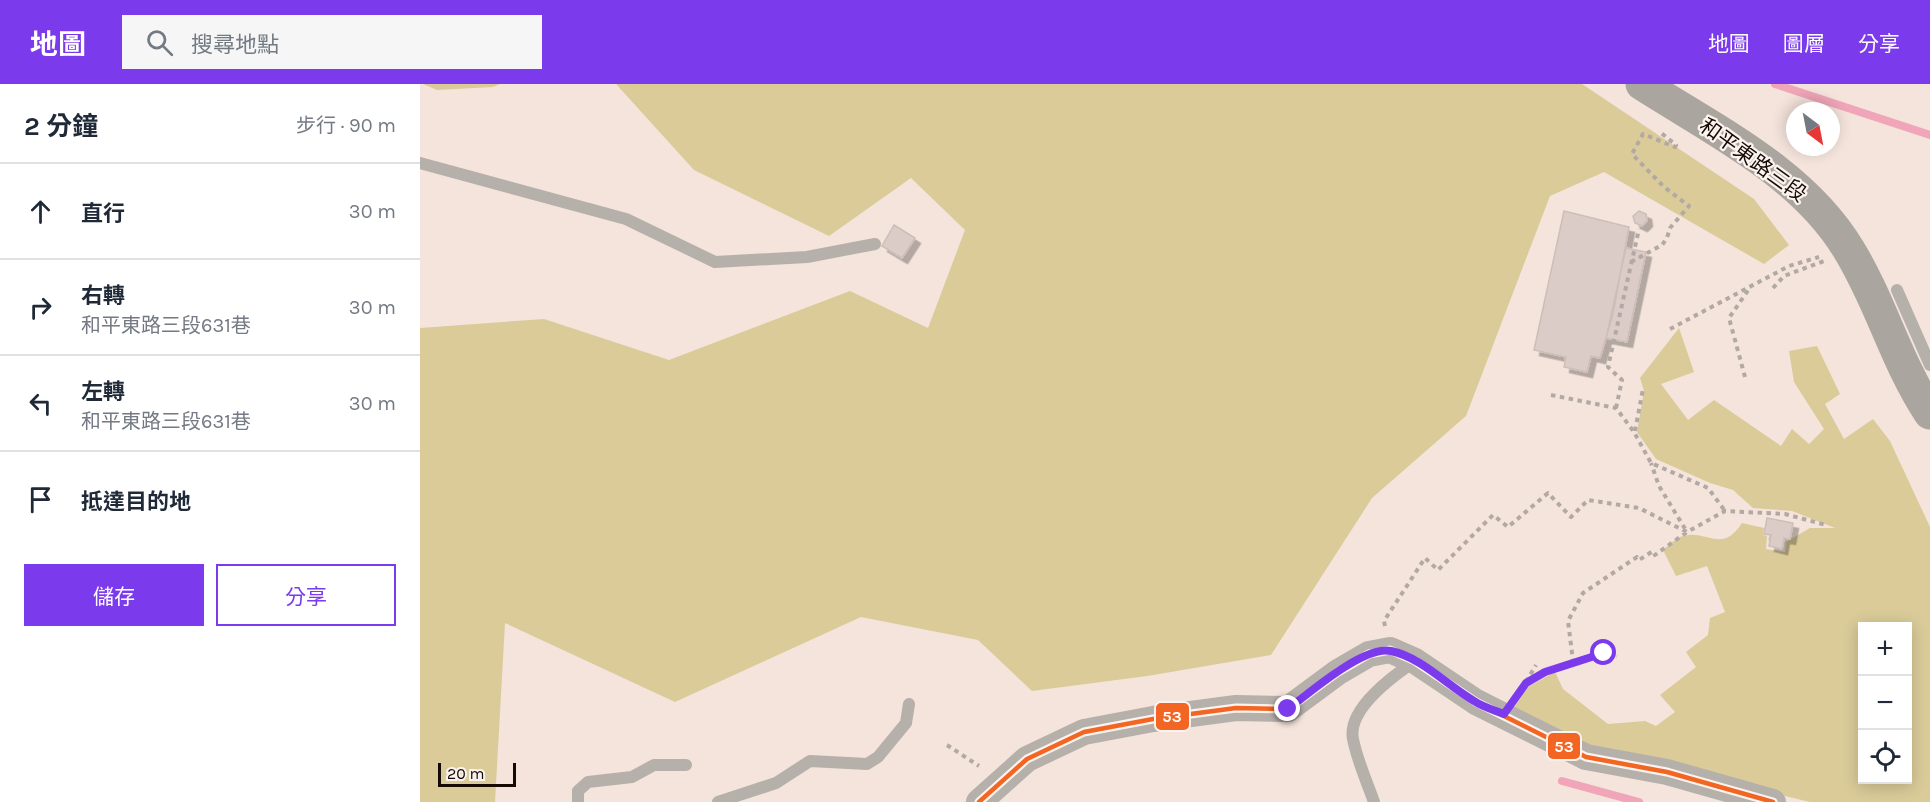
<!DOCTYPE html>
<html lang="zh-TW">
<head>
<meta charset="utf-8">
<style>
	:root { --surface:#fff; --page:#f6f6f7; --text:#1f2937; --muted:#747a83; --line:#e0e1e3; --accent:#7c3aed }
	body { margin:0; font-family:Karla,"Noto Sans TC",sans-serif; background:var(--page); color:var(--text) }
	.controls { position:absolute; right:18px; bottom:18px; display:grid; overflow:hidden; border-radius:0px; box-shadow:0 3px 15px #0003 }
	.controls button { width:54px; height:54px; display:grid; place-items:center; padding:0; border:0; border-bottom:2px solid var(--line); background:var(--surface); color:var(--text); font:30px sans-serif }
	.compass { position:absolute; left:1366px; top:18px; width:54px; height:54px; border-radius:50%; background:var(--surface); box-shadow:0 3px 15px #0003; rotate:148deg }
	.scale { position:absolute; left:18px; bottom:15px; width:78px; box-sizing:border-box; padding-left:6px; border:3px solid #160a05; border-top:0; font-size:16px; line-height:21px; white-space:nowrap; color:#160a05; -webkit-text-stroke:4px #fbf3ef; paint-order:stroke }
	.stop { position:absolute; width:18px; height:18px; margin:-14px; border:4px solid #7c3aed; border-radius:50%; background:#fff }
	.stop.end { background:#7c3aed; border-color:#fff; box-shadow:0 2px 6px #0008 }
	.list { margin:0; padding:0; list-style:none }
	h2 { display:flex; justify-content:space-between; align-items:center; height:78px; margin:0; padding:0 24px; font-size:26px }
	h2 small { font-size:20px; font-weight:400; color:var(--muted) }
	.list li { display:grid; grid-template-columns:39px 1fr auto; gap:18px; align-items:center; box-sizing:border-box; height:96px; padding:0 24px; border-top:2px solid var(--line) }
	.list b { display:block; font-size:22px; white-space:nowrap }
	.list p { margin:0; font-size:20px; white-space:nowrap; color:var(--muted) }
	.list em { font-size:20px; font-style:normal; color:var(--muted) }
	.actions { display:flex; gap:12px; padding:18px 24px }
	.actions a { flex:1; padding:14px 0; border:2px solid var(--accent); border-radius:0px; text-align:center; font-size:21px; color:var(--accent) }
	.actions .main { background:var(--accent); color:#fff }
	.icon { flex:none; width:33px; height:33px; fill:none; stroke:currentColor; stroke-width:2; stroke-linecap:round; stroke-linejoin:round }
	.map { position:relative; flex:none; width:1510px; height:718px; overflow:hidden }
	header { display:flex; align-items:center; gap:36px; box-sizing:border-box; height:84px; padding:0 30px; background:var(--accent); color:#fff }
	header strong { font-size:28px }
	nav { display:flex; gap:33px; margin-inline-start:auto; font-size:21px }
	.search { width:420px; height:54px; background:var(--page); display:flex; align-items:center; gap:15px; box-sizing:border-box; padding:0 21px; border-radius:0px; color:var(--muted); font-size:22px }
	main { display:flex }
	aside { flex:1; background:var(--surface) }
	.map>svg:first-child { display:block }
	.green { fill:#dacb99; fill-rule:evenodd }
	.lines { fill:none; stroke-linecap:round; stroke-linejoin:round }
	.stream { stroke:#f0a6b8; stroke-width:8 }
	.building { fill:#dcccc7; stroke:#cdbeb9; stroke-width:1.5; filter:url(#shadow) }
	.path { stroke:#b2a9a4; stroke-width:4; stroke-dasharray:4.5 4.5; stroke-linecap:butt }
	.service { stroke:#b6b0ab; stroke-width:12 }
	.minor { stroke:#b6b0ab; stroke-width:26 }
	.secondary { stroke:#aba5a0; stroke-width:33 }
	.bus-1-casing { stroke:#fbf3ef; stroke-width:9 }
	.bus-1 { stroke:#f26522; stroke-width:4.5 }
	.route { stroke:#7c3aed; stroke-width:8 }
	.labels { text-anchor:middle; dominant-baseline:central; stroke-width:4.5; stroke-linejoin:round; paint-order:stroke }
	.street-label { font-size:21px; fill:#160a05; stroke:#fbf3ef }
	.line-badge { stroke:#fbf3ef; stroke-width:2 }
	.badge-label { font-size:16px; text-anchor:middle; font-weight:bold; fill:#fff }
</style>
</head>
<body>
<header>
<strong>地圖</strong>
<div class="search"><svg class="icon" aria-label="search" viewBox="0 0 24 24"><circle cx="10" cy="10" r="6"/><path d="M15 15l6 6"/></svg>搜尋地點</div>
<nav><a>地圖</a><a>圖層</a><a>分享</a></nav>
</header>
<main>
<aside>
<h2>2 分鐘<small>步行 · 90 m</small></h2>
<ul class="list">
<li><svg class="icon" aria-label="ahead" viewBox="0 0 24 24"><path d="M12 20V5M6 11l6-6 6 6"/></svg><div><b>直行</b></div><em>30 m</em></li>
<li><svg class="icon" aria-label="right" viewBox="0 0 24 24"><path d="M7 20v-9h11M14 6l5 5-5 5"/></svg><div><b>右轉</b><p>和平東路三段631巷</p></div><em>30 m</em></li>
<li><svg class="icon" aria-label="left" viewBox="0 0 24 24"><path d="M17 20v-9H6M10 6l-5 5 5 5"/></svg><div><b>左轉</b><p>和平東路三段631巷</p></div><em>30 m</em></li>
<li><svg class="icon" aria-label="arrive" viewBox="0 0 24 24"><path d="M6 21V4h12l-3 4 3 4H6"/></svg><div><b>抵達目的地</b></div></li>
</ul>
<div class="actions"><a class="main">儲存</a><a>分享</a></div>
</aside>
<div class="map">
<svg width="1510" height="718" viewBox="0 0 1510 718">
	<defs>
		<filter id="shadow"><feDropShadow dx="5.5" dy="5.5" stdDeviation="0" flood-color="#0004"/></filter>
	</defs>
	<rect width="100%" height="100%" fill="#f4e4dc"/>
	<path class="green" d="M3,0h77l-7,3 -56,3z
		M196,0h966l172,115 35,46 -25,19 -160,-92 -54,24 -84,220 -94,82 -101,157 -124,21 -115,15 -54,-51 -117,-23 -186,85 -170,-79 -10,179h-75v-474l124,-9 125,41 181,-69 78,37 37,-98 -54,-52 -82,58 -135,-66z
		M1259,244l15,44 -33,12 27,36 26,-20 67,46 11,-17 17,15 15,-15 -30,-47 -5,-31 28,-5 23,48 -15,10 19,35 29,-20 17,22 40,86v275h-120l-220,-54 -76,-40 14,-21 27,-15 8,17 45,35 37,-3 11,5 19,-14 -15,-17 36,-28 -10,-15 22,-17 2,-17 15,-6 -18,-46 -31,10 -13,-26c5,-4 10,-9 15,-12 27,-13 42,19 64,-15l22,5 -1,7 4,1 -1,13 19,3 1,-10 24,-14h25l-43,-17 -39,-3 -20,-18 -23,-7 -54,-24 -19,-27 7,-41 -4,-13zM1442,542h46v154h-46z"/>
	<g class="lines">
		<path class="stream" d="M1355,0l155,51
			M1142,697l77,21"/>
	</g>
	<path class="building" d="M1144,127l65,16 -16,87 -13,44 -9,-2 -4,16 -23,-5 2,-10 -32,-7z
		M1219,127l7,3 1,7 -5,5 -7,-3 -2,-7z
		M474,141l21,13 -13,20 -20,-12z
		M1206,164l20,4 -19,90 -21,-4z
		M1347,434l26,5 -3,16 -6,-1 -2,11 -13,-3 2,-11 -7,-1z"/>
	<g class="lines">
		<path class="path" d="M1211,178l31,-17 5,-7 3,-10 19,-22 -25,-19 -32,-33 11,-20 32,13 1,-2 -16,-13
			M1353,204l11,-12 40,-15
			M1250,245l119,-63 30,-9
			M1325,293l-16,-59 20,-29
			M1131,311l65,13 18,24 17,31 57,25 17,23
			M1196,324l6,-28 -14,-13 31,-138
			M1215,347l8,-42
			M965,542l-1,-5 41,-63 13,12 55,-55 15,12 40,-34 23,24 17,-17 51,8 48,24 38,-21 60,3 41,11
			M1153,577l31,-8 13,3
			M1106,598l10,-17
			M1098,610c14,-19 34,-25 55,-33l-5,-40 15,-28 54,-36 2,3 14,-9 2,4 32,-23 -28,-46 -8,-23
			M527,661l32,21"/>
		<path class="service" d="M0,79l206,56 89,43 92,-5 68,-13
			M1477,206l33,75
			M158,718v-11l10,-9 44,-5 22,-12h32
			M298,718l58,-19 34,-22 57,3 11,-7 28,-34 3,-19
			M954,718c-7,-20 -17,-42 -21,-63 -6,-30 40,-63 62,-78"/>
		<path class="minor" d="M559,718l48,-43 57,-27 69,-13 83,-11 52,1 50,-37 31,-18 21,-4 25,11 61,41 110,55 81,15 106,30"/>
		<path class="secondary" d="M1222,0c73,47 161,89 207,166 32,52 47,112 81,163"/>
		<defs>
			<path id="bus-1" d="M559,718l48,-43 57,-27 69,-13 83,-11 52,1 50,-37 31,-18 21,-4 25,11 61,41 110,55 81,15 106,30"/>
		</defs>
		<use href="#bus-1" class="bus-1-casing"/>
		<use href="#bus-1" class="bus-1"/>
	</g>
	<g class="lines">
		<path class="route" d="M868,625c21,-16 76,-64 103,-58 30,6 57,35 83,50 9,6 20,9 30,13l22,-31 19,-11 59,-19"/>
	</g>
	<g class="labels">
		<g class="street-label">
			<text transform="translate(1333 76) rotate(36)">和平東路三段</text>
		</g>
	</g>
	<g class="line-badge">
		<rect x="735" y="618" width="35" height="29" rx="6" fill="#f26522"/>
		<rect x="1127" y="648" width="34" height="28" rx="6" fill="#f26522"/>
	</g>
	<g class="badge-label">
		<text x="752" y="638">53</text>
		<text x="1144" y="668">53</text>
	</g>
</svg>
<div class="controls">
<button>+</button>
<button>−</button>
<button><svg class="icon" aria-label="locate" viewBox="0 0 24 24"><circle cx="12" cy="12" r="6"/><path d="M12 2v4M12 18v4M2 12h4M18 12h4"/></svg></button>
</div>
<svg class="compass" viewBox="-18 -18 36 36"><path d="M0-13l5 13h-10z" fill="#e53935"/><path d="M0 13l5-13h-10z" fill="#747a83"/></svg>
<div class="scale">20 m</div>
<div class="stop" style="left:1184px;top:569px"></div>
<div class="stop end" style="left:868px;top:625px"></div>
</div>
</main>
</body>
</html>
